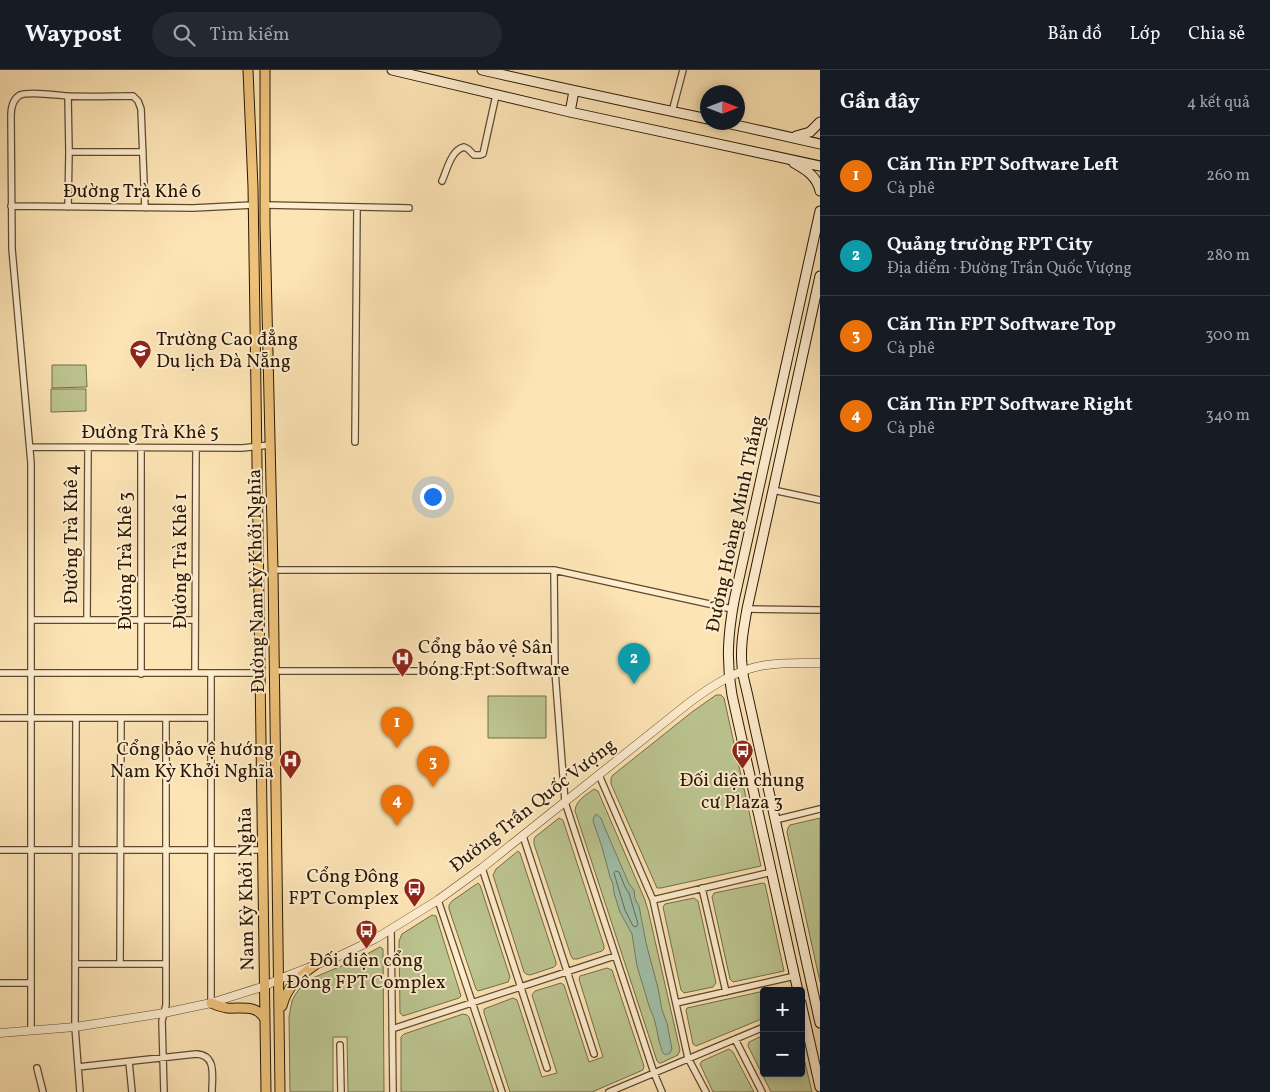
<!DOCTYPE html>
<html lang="vi">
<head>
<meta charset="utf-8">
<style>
	:root { --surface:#171b24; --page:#242831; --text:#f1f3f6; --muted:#9ea1a6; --line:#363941; --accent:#d93025 }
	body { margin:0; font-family:Vollkorn,serif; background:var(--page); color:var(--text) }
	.controls { position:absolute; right:15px; bottom:15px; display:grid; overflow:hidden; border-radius:5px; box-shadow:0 2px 8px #0003 }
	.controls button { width:45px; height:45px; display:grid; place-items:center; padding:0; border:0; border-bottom:1px solid var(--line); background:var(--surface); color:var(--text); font:25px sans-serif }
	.compass { position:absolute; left:700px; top:15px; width:45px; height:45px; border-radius:50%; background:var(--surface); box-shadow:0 2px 8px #0003; rotate:90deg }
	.you { position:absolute; left:432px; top:426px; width:18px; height:18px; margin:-12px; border:4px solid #fff; border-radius:50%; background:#1a73e8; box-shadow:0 0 0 8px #1a73e833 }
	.badge { display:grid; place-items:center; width:32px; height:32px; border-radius:50%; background:var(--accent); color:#fff; font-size:16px; font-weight:700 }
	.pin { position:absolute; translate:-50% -41px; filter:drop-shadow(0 1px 2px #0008) }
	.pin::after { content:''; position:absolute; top:26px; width:18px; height:15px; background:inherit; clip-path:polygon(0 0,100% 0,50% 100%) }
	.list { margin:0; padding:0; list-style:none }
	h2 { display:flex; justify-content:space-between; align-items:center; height:65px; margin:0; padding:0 20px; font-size:21px }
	h2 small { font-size:16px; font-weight:400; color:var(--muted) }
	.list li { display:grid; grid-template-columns:32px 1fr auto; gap:15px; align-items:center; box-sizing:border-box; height:80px; padding:0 20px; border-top:1px solid var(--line) }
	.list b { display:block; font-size:19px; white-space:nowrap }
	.list p { margin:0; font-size:16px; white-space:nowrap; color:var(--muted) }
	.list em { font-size:16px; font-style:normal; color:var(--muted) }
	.icon { flex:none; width:28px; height:28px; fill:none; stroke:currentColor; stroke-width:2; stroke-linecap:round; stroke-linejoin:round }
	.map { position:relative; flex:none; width:820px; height:1022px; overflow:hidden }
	header { display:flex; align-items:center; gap:30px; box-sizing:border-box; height:70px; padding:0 25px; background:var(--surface); border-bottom:1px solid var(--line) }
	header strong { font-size:24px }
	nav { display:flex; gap:28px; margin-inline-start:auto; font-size:18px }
	.search { width:350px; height:45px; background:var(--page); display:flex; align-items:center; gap:12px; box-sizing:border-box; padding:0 18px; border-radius:28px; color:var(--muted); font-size:19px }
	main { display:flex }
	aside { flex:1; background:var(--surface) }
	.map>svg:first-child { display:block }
	.green { fill:#bcc590; stroke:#726e49 }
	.water { fill:#a1bfa8; stroke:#717c66 }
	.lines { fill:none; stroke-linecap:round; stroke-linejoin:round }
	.shore { stroke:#646b55; stroke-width:1 }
	.minor-casing { stroke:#5d4a2f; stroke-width:8 }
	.tertiary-casing { stroke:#5d4a2f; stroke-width:9 }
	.secondary-casing { stroke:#281702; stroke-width:11 }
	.primary-casing { stroke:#281702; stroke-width:11 }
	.minor { stroke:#feedcf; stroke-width:5.5 }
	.tertiary { stroke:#feedcf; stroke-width:8 }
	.secondary { stroke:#feedcf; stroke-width:9 }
	.primary { stroke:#eec27a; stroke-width:9 }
	.labels { text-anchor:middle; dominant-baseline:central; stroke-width:4; stroke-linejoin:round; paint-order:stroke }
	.street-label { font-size:19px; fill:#281702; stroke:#feedcf }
	.poi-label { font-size:19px; fill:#281702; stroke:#feedcf; text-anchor:start }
</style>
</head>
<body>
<header>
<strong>Waypost</strong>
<div class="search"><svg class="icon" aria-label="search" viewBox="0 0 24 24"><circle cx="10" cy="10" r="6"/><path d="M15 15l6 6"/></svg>Tìm kiếm</div>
<nav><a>Bản đồ</a><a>Lớp</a><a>Chia sẻ</a></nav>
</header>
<main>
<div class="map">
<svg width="820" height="1022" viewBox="0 0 820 1022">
	<rect width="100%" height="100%" fill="#fde4b5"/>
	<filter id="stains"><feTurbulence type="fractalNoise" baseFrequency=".004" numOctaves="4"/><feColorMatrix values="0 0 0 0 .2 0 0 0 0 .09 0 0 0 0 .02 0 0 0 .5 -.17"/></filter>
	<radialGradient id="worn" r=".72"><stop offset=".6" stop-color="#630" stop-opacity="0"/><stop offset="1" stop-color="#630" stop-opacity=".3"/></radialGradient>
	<path class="green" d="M52,295h34l1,22 -35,1z
		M51,319h35v22l-35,1z
		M716,625h5l3,3 37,168 -100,22h-4l-46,-104v-6l2,-3 79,-63z
		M488,626h58v42h-58z
		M594,719l4,2 47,109 3,10 32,140 -2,5 -17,8h-2l-2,-2 -82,-250c0,-10 11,-16 19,-22z
		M559,748l4,2 41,126v3l-2,2 -25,8h-4l-2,-3 -37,-112v-5l1,-2z
		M820,748v164l-33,-150 1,-4 2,-3z
		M518,781l2,2 36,109v3l-2,2 -24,8 -4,-1 -2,-2 -31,-97 3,-6z
		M478,813l2,2 30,92 -2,5 -30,9 -2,-2 -27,-80v-4l3,-4z
		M763,813l2,1 19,87 -51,11 -3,-3 -18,-82 2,-4z
		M694,828l4,3 18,82 -3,4 -29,6 -3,-3 -18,-83 2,-3z
		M432,845l4,1 25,80 -2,2 -56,18 -3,-3 -1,-72 3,-7z
		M380,877l3,2 1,143h-36l-1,-55h-14v55h-43l-1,-75 3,-16 3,-6 5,-7 10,-9 46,-19z
		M607,898l5,2 32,96 -1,4 -51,22h-82l-26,-79v-4l29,-11 4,2 25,77 15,-4 -25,-78 3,-4 26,-8 3,2 25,77 14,-5 -24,-78 1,-3z
		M764,921v27l-68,28 -3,-2 -7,-34 1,-2z
		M463,944l4,1 2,2 25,75h-93v-55l3,-3z
		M764,965v38h37v-27l11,46h-41l-23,-46 1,-4z
		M729,979l4,3 21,40h-41l-13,-28 2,-3z"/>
	<path class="water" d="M596,744l5,4 3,8 25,58 5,6 1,9 4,7 7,37 12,45 4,22 5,13 5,26 -2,4c-3,1 -4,3 -7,0 -1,-1 -2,-7 -3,-8 -3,-12 -4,-25 -10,-36l-13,-43 -5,-32 -12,-22 -6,-19 -1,-9 -3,-7 -8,-30 -9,-26 1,-4z"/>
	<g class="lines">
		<path class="shore" d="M616,801l3,1 6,15 4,6 9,31 -2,3 -3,-1 -8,-16 -11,-37z"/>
		<defs>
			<path id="minor" d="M672,42l11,-42
				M69,82h74
				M442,111c5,-11 9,-31 22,-34l4,2 6,6h6l3,-1 13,-59
				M266,135l143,3
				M11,136l182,2 60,-3
				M68,137l1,-55 -1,-56
				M355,372l2,-234
				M30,377l212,1 28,-3
				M773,420l47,10
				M273,500h281l178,39
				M554,500l1,101 10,131 89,271 8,19
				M747,539l73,1
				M31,550h164
				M87,550l1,-172
				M274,601h281
				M0,603h260
				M195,603l1,-225
				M141,604v-226
				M0,648h211
				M76,648l-1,309 5,65
				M599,705l54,125 35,158 18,34
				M775,750l45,-11
				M523,766l71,218
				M0,780h263
				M482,798l65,200
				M702,818l24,104
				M438,830l64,192
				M653,830l119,-28
				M391,859l2,163
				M75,894h90
				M120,894l1,-246
				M0,913h31
				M211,933v-330
				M676,933l119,-27
				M392,959l223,-73
				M31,961v-568l-19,-214 -1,-133c0,-8 2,-17 9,-21 10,-4 35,0 47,1 22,1 44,0 66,0l5,5 3,8 4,99
				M735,969l27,53
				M340,975l1,47
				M129,992l3,30
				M78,997l118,-13c21,1 16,22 16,38
				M37,998l6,24
				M164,1022l-2,-71 4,-16v-286
				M609,1022l155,-65"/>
			<path id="tertiary" d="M0,963l75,-6 89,-14 47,-10 54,-17 14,-7 60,-23 36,-17 63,-39 44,-32 208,-166c23,-17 48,-33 76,-37 18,-3 36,-2 54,-2"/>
			<path id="secondary" d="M392,0l178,42 250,54
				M482,0c75,17 150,33 226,49
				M570,42l4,-21
				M722,52l98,22
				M796,66l14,-4 10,-10
				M794,93c12,7 23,13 26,28
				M820,206l-73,333c-3,18 -7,37 -5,56 0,9 3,18 5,27l73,331
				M798,921l-66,-296c-6,-33 -4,-61 2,-94l86,-390
				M801,933l19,84"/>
			<path id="primary" d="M248,0l5,117 2,135 11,770
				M265,0v154l8,346 7,522
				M211,933c5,2 10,4 16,5 14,1 31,-4 38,12
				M282,936c5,-19 17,-30 33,-41"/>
		</defs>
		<use href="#minor" class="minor-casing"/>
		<use href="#tertiary" class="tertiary-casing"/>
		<use href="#secondary" class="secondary-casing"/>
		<use href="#primary" class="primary-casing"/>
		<use href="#minor" class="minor"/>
		<use href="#tertiary" class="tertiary"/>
		<use href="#secondary" class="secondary"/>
		<use href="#primary" class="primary"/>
	</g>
	<defs>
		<symbol id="university-pin" viewBox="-11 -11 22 30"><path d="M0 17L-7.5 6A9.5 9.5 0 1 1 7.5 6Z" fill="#8f2418" stroke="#feedcf"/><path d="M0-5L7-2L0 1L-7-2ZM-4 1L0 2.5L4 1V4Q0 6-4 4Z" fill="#fff"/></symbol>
		<symbol id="hospital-pin" viewBox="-11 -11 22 30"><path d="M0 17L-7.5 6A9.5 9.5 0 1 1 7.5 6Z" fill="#8f2418" stroke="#feedcf"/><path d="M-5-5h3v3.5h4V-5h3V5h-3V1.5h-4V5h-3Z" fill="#fff"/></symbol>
		<symbol id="bus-pin" viewBox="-11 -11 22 30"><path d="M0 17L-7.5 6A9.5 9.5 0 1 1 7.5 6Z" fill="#8f2418" stroke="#feedcf"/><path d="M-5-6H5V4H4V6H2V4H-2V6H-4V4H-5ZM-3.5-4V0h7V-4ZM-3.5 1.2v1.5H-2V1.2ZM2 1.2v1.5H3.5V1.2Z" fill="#fff"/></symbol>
	</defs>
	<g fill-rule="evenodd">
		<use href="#university-pin" x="128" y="268" width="25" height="34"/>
		<use href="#hospital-pin" x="390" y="576" width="25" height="34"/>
		<use href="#bus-pin" x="730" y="668" width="25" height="34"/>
		<use href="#hospital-pin" x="278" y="678" width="25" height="34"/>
		<use href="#bus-pin" x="402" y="806" width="25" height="34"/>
		<use href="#bus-pin" x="354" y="848" width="25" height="34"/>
	</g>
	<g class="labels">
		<g class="street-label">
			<text x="132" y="122">Đường Trà Khê 6</text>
			<text x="150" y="363">Đường Trà Khê 5</text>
			<text transform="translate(736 454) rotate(-78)">Đường Hoàng Minh Thắng</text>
			<text transform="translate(72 464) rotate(-90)">Đường Trà Khê 4</text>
			<text transform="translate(126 491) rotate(-90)">Đường Trà Khê 3</text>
			<text transform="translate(181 491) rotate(-90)">Đường Trà Khê 1</text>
			<text transform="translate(257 511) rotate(-91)">Đường Nam Kỳ Khởi Nghĩa</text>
			<text transform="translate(533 736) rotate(-38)">Đường Trần Quốc Vượng</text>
			<text transform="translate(247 819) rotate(-91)">Nam Kỳ Khởi Nghĩa</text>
		</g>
		<g class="poi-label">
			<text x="156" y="270">Trường Cao đẳng<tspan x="156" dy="22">Du lịch Đà Nẵng</tspan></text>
			<text x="418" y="578">Cổng bảo vệ Sân<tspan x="418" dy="22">bóng Fpt Software</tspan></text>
			<text x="274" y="680" text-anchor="end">Cổng bảo vệ hướng<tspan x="274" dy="22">Nam Kỳ Khởi Nghĩa</tspan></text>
			<text x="742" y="711" text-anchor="middle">Đối diện chung<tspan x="742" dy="22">cư Plaza 3</tspan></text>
			<text x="399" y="807" text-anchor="end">Cổng Đông<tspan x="399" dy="22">FPT Complex</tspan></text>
			<text x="366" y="891" text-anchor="middle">Đối diện cổng<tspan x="366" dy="22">Đông FPT Complex</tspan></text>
		</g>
	</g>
	<rect width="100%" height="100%" filter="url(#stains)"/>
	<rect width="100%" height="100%" fill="url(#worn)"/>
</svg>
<div class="controls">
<button>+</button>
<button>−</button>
</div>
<svg class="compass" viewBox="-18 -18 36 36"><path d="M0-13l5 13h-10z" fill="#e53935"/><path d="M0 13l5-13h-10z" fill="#9ea1a6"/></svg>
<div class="you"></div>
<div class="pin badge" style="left:397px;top:678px;background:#e8710a">1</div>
<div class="pin badge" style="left:634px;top:614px;background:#0f9aa8">2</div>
<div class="pin badge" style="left:433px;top:717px;background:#e8710a">3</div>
<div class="pin badge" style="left:397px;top:756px;background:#e8710a">4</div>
</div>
<aside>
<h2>Gần đây<small>4 kết quả</small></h2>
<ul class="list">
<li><span class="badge" style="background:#e8710a">1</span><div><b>Căn Tin FPT Software Left</b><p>Cà phê</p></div><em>260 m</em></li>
<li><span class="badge" style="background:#0f9aa8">2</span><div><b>Quảng trường FPT City</b><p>Địa điểm · Đường Trần Quốc Vượng</p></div><em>280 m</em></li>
<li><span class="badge" style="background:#e8710a">3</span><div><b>Căn Tin FPT Software Top</b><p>Cà phê</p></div><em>300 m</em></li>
<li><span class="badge" style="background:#e8710a">4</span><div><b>Căn Tin FPT Software Right</b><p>Cà phê</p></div><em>340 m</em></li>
</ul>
</aside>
</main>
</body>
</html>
